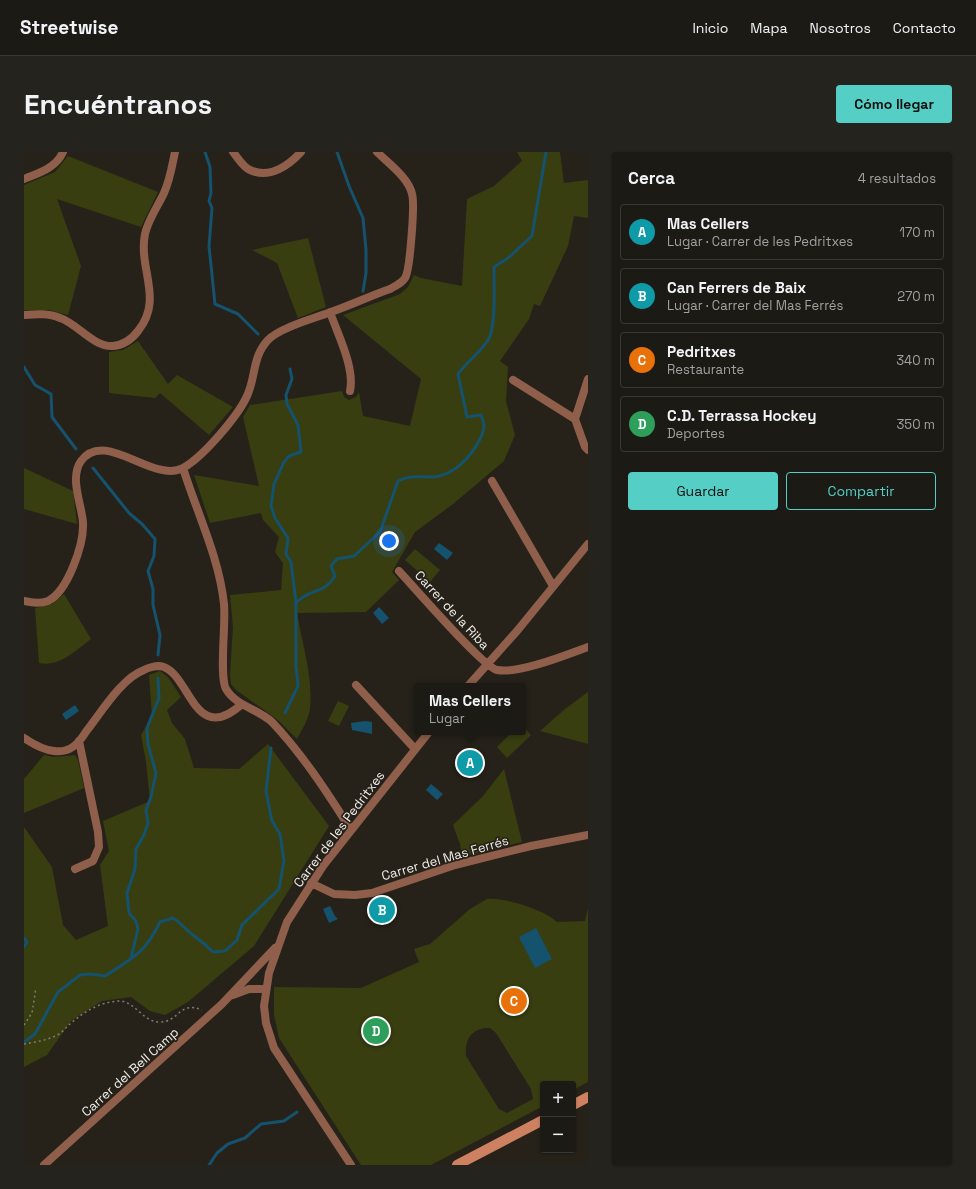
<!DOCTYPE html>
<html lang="es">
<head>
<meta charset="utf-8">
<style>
	:root { --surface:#1c1a14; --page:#25231d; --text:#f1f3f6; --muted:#a0a1a0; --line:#3a3834; --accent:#55cec6 }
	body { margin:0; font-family:"Space Grotesk",sans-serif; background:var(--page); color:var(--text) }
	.controls { position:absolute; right:12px; bottom:12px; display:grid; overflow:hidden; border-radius:4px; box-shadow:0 1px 3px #0004 }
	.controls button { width:36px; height:36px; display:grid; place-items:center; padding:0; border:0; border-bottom:1px solid var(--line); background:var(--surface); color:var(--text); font:20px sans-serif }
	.you { position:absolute; left:365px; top:389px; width:14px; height:14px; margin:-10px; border:3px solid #fff; border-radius:50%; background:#1a73e8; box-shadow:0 0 0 6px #1a73e833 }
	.badge { display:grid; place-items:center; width:26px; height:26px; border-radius:50%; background:var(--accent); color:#fff; font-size:13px; font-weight:700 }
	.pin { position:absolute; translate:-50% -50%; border:2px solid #fff; box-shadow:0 1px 4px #0006 }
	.popup { position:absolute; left:390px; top:531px; width:112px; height:52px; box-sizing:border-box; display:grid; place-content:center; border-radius:4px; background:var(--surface); filter:drop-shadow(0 1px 3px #0005); font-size:13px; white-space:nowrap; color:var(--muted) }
	.popup b { font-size:15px; color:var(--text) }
	.popup::after { content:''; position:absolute; left:50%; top:100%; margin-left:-8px; border:8px solid transparent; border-top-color:var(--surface) }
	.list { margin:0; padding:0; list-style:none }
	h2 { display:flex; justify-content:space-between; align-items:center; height:52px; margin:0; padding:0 16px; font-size:17px }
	h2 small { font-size:13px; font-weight:400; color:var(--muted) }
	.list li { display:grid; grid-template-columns:26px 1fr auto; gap:12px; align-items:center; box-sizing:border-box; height:56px; margin:0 8px 8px; padding:0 8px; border:1px solid var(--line); border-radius:4px }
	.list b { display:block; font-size:15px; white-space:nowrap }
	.list p { margin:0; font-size:13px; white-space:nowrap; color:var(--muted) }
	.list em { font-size:13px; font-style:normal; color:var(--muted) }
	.actions { display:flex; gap:8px; padding:12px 16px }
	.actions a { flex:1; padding:9px 0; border:1px solid var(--accent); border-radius:4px; text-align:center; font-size:14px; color:var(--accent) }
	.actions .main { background:var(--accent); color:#111 }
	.map { position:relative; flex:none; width:564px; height:1013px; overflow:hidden; border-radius:4px }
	header { display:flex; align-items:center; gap:24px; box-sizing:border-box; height:56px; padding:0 20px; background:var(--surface); border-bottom:1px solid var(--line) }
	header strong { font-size:19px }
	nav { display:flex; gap:22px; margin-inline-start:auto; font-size:14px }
	.intro { display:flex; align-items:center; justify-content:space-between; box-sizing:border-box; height:96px; padding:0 24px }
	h1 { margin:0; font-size:28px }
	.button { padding:10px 18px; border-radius:4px; background:var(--accent); color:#111; font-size:14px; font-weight:700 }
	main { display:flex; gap:24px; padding:0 24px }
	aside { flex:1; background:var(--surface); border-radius:4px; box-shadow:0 1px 3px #0004 }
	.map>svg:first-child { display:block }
	.green { fill:#383e10; fill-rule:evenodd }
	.water { fill:#14526d }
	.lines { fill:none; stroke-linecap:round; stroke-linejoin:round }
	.stream { stroke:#14526d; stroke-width:3 }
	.path { stroke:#7f7b74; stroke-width:1.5; stroke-dasharray:2 3; stroke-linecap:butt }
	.street { stroke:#8f5f4b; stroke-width:8 }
	.secondary { stroke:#cd8160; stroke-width:10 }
	.labels { text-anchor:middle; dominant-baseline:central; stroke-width:3.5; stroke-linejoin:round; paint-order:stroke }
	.street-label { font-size:13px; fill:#f0ede7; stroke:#26221a }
</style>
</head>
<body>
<header>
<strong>Streetwise</strong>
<nav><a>Inicio</a><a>Mapa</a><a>Nosotros</a><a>Contacto</a></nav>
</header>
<div class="intro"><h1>Encuéntranos</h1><a class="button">Cómo llegar</a></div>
<main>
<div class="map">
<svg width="564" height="1013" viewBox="0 0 564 1013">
	<rect width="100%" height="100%" fill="#26221a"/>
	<path class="green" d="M493,0h43l4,31 24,-3v38l-14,-2 -6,30 -28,60 -6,-2 -5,15 -29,42 8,6 -2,34 9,34 -11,26 -51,43 -38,28 -23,40 7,8 -33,32 -69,1c5,30 16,63 13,95 -1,11 -8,21 -13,31l-19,-19 -42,-30 -5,-6 -1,-9 3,-48 -3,-32 51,-5 2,-27 -8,-11 4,-15 -16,-17 -2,-7 -51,10 -16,-48 65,11 -16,-69 7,-12 92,-14 2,6 5,3 7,-3 3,-5 4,24 47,10 11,-47 -78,-64 57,-21 8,-7 6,-12 7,3 41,8 5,-87 27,-13 28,-25z
		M44,4l90,36 -17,35 -84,-28 24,67 -13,49 -19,-5h-25v-125l31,-13z
		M284,86l18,69 -28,11 -21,-55 -25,-13z
		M114,189l30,43 9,-9 56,32 -24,28 -49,-42 -5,5 -46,-5v-41l14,-2z
		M0,316l49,23 4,33 -53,-15z
		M391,397l25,21 -10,12 -25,-22z
		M40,442l27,45c-16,12 -31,28 -52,24l-4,-55 17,-4z
		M136,519l8,6 13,20 -14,13 5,13 13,16 9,29 45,1 29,-25 61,82 -75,120 -66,56 -23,13 -15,-4 -19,-14 -29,4 -31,20 -24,34 -23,12v-240l28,40 11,58 13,15 32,-14 -8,-61 9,-14 -6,-30 47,-20 -4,-39 -5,-27 11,-19 -3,-41z
		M564,540v52l-48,-13 25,-22z
		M314,549l11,5 -10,20 -11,-5z
		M499,574l8,9 -24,23 -10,-11 15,-15h11z
		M20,603l10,2 21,-2 3,5 6,28 -60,25v-34z
		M480,617l18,73 -60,15 -2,-13 -7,-19 30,-29z
		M463,747c17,-2 58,11 70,23l28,-1 3,-13v174l-15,8v-6h-30v22l-112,59h-70l-82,-127 -5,-23v-28l87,1 58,-26 -5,-13 16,-5 40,-35zM461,876h5l6,5 35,56 2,10 -26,14 -8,-4 -33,-53c-1,-15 3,-25 19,-28z"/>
	<path class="water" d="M415,391l14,10 -6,7 -13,-11z
		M355,455l10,11 -7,6 -9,-11z
		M51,553l4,6 -13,9 -4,-6z
		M341,569l7,1v12l-20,-4 -1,-7z
		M407,632l12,10 -6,6 -11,-10z
		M306,754l5,10 3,3 -9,4 -6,-14z
		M512,776l16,31 -17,9 -16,-31z"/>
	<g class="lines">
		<path class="stream" d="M181,0l5,15 1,26 -2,8 3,7 -3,38 6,58 23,10 20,20
			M313,0l12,34 14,32 3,32v23l-3,18
			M0,215l11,18 16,9 1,23 24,32
			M266,217l2,10 -6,16 1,9 11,21 3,27 -12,4 -5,6 -10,22 -3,22 4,12 13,20 -2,16 5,8 5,41
			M69,316l36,45 13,11 13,15 -1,17 -6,15 5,18v16l7,30 -2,20
			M261,561l13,-27 -2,-20v-63c15,-16 26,-7 39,-27l-4,-10 6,-7 17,-3 26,-24 18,-51c11,-6 21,-4 33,-4 21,0 39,-19 48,-36 5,-10 7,-15 2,-26l-14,2 -9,-43c8,-12 28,-26 32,-38 6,-17 4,-51 4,-69l14,-9 24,-22 14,-84
			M0,786l3,4 -3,5
			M107,806l7,-29 -2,-8 -7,-8 -2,-20 8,-24 1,-20 8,-14 4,-12 -2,-13 5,-13 5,-24 -8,-29 -1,-16 12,-30 -1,-20
			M0,890l11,-8 23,-42 22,-17 11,-1 14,2c28,-18 40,-23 55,-54l13,-4c8,5 13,12 20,17 9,7 12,9 20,17l12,-1 12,-11 5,-15 37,-36 5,-28 -4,-27 -8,-13 -6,-30 5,-43
			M185,1013l8,-12 11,-9 17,-6 16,-14 23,-3 13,-9"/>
		<path class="path" d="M0,873l8,-12 4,-25
			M0,892c12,-2 25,-4 35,-10 5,-3 7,-7 11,-10 14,-12 29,-22 49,-23 16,0 24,21 40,21 20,1 20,-22 43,-12"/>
		<path class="street" d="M209,0c5,6 10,15 17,18 20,9 39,-5 51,-18
			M0,27c15,-6 32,-11 39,-27
			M306,160c8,23 25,56 20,79
			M0,163c12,-1 25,-2 36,3 18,6 33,29 53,28 10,-1 19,-7 25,-15 26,-32 0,-62 7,-97 3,-14 13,-28 19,-41 6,-13 8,-27 11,-41
			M564,227l-13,40 10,28 3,3
			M489,228l62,39
			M159,316c14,45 36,89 41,136 2,19 -5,73 2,85 10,17 32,20 46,33 31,33 55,70 79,108
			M468,329l61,105
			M375,419c14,15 85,97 98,99 22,4 69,-15 91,-23
			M0,449c8,2 16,3 24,0 20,-10 36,-57 35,-78 -1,-18 -14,-45 -2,-62 24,-33 72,23 102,7 20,-11 55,-52 64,-72 9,-19 5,-39 21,-56 11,-12 47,-22 63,-28 20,-7 39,-16 59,-23 5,-3 11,-5 15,-11 5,-7 10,-75 7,-84 -3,-16 -24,-31 -35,-42
			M332,533l59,64
			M444,534l49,-55 71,-87
			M0,586c9,6 19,12 30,13 7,1 15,-1 20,-5 6,-4 10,-12 14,-17 14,-18 34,-51 56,-59 3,-2 11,-4 15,-4 31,2 33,83 83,38
			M51,717l18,-8 6,-14 -1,-15 -19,-91
			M287,731l23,11 21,1 17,-2 83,-28 76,-19 57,-11
			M209,843l16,-6h17
			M20,1013l178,-161 53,-56
			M327,1013l-77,-117 -8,-25 -2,-17 5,-33 18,-51 36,-56 106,-134"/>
		<path class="secondary" d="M549,953l15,-8
			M433,1013l86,-45"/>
	</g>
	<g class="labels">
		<g class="street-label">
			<text transform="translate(428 458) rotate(47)">Carrer de la Riba</text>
			<text transform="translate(315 677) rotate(-53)">Carrer de les Pedritxes</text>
			<text transform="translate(421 706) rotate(-16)">Carrer del Mas Ferrés</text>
			<text transform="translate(106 920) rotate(-42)">Carrer del Bell Camp</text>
		</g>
	</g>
</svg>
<div class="controls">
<button>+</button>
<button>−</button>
</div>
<div class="you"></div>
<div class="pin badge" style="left:446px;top:611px;background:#0f9aa8">A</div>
<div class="popup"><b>Mas Cellers</b>Lugar</div>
<div class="pin badge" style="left:358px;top:758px;background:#0f9aa8">B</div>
<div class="pin badge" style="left:490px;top:849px;background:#e8710a">C</div>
<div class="pin badge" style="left:352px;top:879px;background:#2e9e5b">D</div>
</div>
<aside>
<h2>Cerca<small>4 resultados</small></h2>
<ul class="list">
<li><span class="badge" style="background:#0f9aa8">A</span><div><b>Mas Cellers</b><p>Lugar · Carrer de les Pedritxes</p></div><em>170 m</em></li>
<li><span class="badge" style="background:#0f9aa8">B</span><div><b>Can Ferrers de Baix</b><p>Lugar · Carrer del Mas Ferrés</p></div><em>270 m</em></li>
<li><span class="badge" style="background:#e8710a">C</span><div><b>Pedritxes</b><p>Restaurante</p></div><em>340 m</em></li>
<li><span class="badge" style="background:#2e9e5b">D</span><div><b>C.D. Terrassa Hockey</b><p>Deportes</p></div><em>350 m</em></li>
</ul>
<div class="actions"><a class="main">Guardar</a><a>Compartir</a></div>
</aside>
</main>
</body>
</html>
